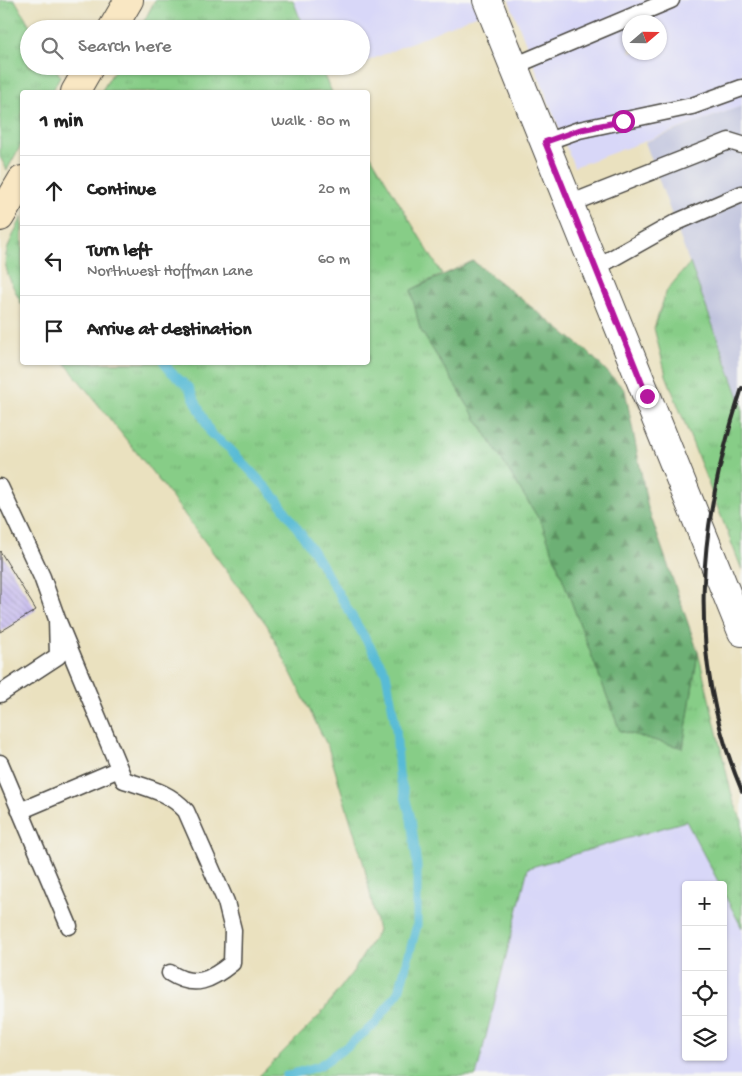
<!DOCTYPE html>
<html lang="en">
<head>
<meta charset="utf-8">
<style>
	:root { --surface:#fff; --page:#f2f2f2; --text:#222; --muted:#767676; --line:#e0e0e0 }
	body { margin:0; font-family:"Gochi Hand",sans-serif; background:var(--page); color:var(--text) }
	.controls { position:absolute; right:15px; bottom:15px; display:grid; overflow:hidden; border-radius:5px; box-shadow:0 1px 4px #0004 }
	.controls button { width:45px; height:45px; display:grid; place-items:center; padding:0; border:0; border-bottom:1px solid var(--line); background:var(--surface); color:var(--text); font:25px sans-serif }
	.compass { position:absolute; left:622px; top:15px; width:45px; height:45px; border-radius:50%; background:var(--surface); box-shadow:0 1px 4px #0004; rotate:70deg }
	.stop { position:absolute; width:15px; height:15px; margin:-11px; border:4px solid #b5179e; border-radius:50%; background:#fff }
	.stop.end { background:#b5179e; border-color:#fff; box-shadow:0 1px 5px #0008 }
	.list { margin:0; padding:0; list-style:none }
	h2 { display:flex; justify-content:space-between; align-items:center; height:65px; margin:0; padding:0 20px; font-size:21px }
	h2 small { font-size:16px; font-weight:400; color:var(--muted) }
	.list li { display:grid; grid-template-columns:32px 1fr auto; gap:15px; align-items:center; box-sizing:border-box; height:70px; padding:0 20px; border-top:1px solid var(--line) }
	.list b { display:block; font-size:19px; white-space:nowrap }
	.list p { margin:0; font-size:16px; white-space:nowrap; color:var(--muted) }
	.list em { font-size:16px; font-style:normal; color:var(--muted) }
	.icon { flex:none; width:28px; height:28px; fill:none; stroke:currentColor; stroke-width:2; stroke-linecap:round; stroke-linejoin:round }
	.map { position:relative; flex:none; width:742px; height:1076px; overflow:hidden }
	.search { position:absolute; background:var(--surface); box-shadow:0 1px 4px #0004; left:20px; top:20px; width:350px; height:55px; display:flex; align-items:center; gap:12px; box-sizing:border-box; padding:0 18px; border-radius:28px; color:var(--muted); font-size:19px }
	.panel { position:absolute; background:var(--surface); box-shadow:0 1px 4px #0004; left:20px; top:90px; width:350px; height:275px; border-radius:5px }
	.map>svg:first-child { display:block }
	.built { fill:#d8d7f8; fill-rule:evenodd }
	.industrial { fill:#bfc2dd }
	.grass { fill:url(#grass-tufts); stroke:#597c59 }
	.forest { fill:url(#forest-firs); stroke:#4c6e50 }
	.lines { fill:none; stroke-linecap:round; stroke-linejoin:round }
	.stream { stroke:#58bbd6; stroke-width:9 }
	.building { fill:url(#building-back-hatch) }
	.lane-casing { stroke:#484641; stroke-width:19 }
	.street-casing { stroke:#484641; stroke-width:30 }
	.secondary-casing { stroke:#484641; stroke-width:30 }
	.lane { stroke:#fff; stroke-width:16 }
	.street { stroke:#fff; stroke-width:28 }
	.secondary { stroke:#f9e7c3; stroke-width:28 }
	.rail { stroke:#2b2b2b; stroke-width:4 }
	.route { stroke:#b5179e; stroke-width:6 }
</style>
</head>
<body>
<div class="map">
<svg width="742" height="1076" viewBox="0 0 742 1076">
	<defs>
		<pattern id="grass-tufts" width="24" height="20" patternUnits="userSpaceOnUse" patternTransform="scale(1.25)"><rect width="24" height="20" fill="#87cd87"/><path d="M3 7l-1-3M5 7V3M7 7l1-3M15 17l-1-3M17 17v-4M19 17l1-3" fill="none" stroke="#75b075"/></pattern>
		<pattern id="forest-firs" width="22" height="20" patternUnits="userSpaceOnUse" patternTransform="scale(1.25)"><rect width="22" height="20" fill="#6db074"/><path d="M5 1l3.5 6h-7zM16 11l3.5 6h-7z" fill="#5a8f5f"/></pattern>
		<pattern id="building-back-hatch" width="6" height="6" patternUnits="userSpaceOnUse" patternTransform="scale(1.25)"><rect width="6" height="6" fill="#c1b4ee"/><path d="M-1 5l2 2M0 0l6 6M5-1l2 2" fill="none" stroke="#9d93c1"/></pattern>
	</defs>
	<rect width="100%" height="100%" fill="#f6f6f2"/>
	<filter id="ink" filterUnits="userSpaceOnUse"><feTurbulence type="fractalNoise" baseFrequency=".02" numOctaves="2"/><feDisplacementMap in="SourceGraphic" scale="10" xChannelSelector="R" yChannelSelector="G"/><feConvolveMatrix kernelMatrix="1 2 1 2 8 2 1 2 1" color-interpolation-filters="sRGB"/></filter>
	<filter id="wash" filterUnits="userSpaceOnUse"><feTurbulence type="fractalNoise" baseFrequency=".0096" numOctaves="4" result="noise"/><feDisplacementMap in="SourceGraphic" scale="20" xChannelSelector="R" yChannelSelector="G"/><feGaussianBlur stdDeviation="1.12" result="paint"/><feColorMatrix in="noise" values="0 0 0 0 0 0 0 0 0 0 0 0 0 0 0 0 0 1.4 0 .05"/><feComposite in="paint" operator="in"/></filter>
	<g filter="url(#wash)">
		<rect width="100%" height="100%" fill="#eae1bf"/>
		<path class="built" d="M293,0h180l5,14 -117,50v-35h-57z
			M509,0h233v106l-168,61zM630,22h30v30h-30z
			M686,821l34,64h-34v172h37v-165l19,36v148h-266l52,-208z"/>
		<path class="industrial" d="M742,106v300l-97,-264z"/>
		<path class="grass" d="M0,0h15l17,29h-3v37h25l6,10 -8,16h-30v51l-15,27 -7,-13z
			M155,0h138l11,29h-164z
			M117,66h202l13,26h-231z
			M368,151l74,123 -31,16 9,39 122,195 78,207 63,17 15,-96 35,148 9,21v107l-19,-36v-7h-3l-34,-64 -158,47 -52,208h-217l60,-60 35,-46 24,-39 -14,-66 -36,-118 -61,-122 -103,-138 -99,-124 303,-1z
			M22,217v88c-22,-44 -22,-44 0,-88z
			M690,263l52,143v164l-76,-195 -12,-47 13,-38z"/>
		<path class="forest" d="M473,261l114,90 38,39 23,118 50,144 -15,96 -63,-17 -78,-207 -122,-195 -9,-39z"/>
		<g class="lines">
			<path class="stream" d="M164,362l6,9 19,17 22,46 18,14 48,51 36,52 73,122 10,55 3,46 12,45 6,47v59l-18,66 -24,33 -30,24 -26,18 -33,10"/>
		</g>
		<g id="blocks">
			<path class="building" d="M0,551l36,59 -36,22z"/>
		</g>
	</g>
	<g filter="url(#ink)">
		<use href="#blocks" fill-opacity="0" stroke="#484641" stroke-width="1"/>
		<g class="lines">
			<defs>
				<path id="lane" d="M514,66l157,-66
					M545,142l34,-12 113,-24 50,-18
					M569,204l160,-63 13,4
					M595,268l82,-46 65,-28
					M0,487l42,90 15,42 1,37 -58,38
					M57,619l67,161c24,8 45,12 62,31l40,91 7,28 -1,33c-21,17 -37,26 -62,10
					M0,763l69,163
					M20,811l99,-42"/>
				<path id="street" d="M487,0l255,632"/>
				<path id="secondary" d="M112,29l17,-29
					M75,92l15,-26
					M0,217l22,-37"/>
			</defs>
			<use href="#lane" class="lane-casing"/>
			<use href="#street" class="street-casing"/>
			<use href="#secondary" class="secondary-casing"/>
			<use href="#lane" class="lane"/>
			<use href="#street" class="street"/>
			<use href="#secondary" class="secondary"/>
			<path class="rail" d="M742,388c-45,137 -57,268 0,403"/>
		</g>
	</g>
	<g class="lines" filter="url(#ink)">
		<path class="route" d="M623,121l-44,9 -34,12 102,254"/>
	</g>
</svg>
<div class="controls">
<button>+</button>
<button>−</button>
<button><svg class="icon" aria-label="locate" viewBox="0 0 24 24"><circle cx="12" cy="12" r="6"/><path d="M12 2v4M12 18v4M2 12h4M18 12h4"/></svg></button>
<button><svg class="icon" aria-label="layers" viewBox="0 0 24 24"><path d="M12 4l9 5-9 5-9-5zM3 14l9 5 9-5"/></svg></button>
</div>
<svg class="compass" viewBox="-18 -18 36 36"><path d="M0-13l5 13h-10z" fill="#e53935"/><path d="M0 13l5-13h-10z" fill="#767676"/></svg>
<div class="stop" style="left:623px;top:121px"></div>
<div class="stop end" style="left:647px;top:396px"></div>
<div class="search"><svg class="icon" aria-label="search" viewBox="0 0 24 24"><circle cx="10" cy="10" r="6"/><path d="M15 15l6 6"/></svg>Search here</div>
<section class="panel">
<h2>1 min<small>Walk · 80 m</small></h2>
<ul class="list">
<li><svg class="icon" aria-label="ahead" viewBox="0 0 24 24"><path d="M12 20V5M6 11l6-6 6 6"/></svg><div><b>Continue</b></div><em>20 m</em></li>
<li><svg class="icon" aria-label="left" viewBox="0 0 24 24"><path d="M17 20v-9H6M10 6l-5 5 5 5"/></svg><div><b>Turn left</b><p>Northwest Hoffman Lane</p></div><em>60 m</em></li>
<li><svg class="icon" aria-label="arrive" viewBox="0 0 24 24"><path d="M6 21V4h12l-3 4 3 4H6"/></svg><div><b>Arrive at destination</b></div></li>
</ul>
</section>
</div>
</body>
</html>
